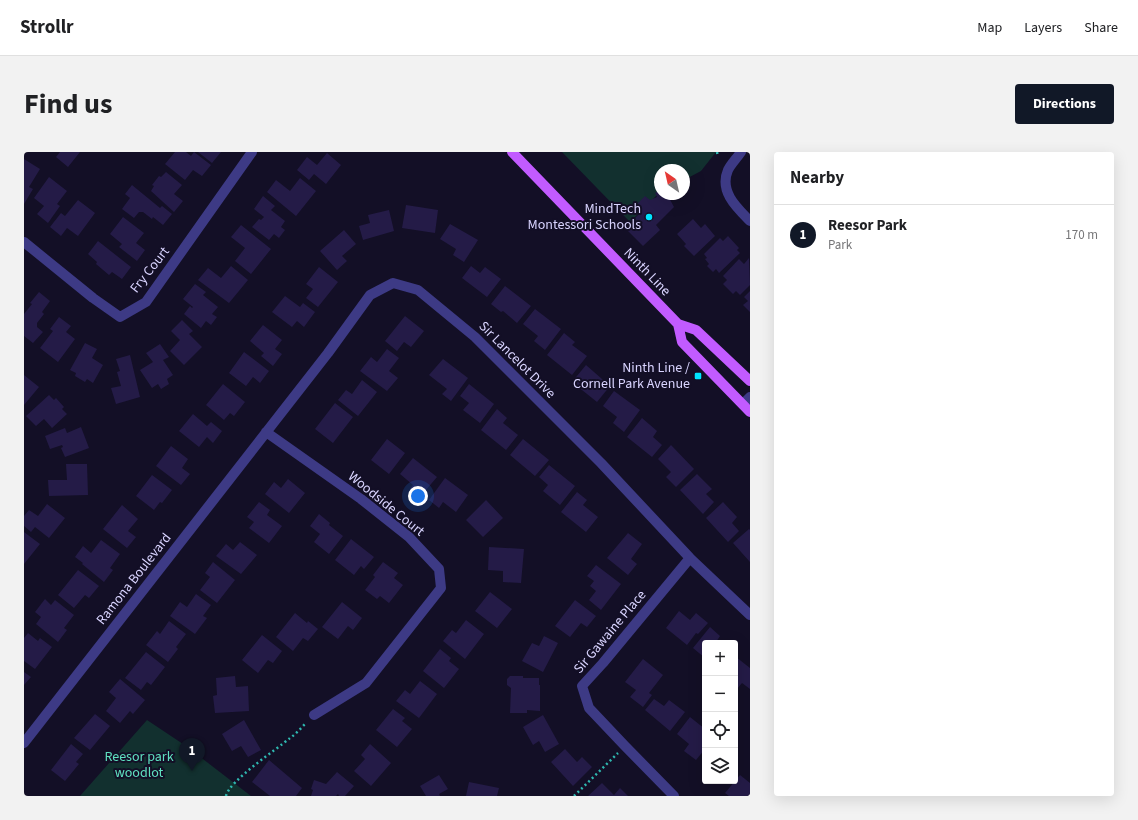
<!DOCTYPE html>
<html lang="en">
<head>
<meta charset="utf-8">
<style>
	:root { --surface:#fff; --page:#f2f2f2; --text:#202124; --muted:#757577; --line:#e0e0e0; --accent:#111827 }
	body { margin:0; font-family:"Source Sans 3",sans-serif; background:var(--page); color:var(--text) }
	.controls { position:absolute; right:12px; bottom:12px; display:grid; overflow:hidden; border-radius:4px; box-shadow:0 4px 16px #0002 }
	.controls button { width:36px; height:36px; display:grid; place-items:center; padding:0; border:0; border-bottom:1px solid var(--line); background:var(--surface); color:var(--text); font:20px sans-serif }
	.compass { position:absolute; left:630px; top:12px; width:36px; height:36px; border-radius:50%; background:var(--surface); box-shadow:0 4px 16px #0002; rotate:326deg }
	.you { position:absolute; left:394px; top:344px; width:14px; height:14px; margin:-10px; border:3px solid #fff; border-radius:50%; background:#1a73e8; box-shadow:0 0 0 6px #1a73e833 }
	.badge { display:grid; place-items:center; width:26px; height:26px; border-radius:50%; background:var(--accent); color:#fff; font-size:13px; font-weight:700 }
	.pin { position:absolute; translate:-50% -33px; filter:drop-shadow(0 1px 2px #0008) }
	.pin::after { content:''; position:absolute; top:21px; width:14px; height:12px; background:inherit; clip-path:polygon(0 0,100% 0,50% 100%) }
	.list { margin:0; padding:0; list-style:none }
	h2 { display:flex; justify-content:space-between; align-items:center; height:52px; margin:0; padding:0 16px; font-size:17px }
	h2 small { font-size:13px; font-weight:400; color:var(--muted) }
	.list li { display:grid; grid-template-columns:26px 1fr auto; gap:12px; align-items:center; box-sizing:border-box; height:60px; padding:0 16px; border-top:1px solid var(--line) }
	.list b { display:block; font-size:15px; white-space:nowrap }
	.list p { margin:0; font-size:13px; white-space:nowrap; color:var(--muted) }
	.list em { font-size:13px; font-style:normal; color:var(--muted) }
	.icon { flex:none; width:22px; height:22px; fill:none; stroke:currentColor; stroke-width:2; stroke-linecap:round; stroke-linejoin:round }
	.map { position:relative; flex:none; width:726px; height:644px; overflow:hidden; border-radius:4px }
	header { display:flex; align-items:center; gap:24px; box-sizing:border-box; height:56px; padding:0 20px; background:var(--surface); border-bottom:1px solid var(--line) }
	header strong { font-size:19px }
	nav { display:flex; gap:22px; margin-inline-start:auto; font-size:14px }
	.intro { display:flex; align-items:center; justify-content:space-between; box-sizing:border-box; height:96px; padding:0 24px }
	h1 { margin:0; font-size:28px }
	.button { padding:10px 18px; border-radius:4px; background:var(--accent); color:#fff; font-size:14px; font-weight:700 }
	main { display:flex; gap:24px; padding:0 24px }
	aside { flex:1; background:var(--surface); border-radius:4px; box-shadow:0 4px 16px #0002 }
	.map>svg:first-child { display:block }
	.green { fill:#12302f }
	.building { fill:#241b47 }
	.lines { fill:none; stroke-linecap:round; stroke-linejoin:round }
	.path { stroke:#2fb8b0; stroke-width:2.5; stroke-dasharray:2 3; stroke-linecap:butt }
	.minor { stroke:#3d3a85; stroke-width:10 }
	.major { stroke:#c25bff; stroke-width:10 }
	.poi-dot { fill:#00e5ff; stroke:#130f26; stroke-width:1.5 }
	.labels { text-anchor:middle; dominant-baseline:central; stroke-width:4; stroke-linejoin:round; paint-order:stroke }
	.poi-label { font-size:14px; fill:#d9d4ff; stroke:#130f26; text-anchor:end }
	.street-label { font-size:14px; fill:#d9d4ff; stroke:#130f26 }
	.park-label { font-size:14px; fill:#5fe0c0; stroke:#130f26 }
</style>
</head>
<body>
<header>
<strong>Strollr</strong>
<nav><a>Map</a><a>Layers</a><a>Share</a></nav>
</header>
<div class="intro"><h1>Find us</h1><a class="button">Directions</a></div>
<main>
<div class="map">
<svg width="726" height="644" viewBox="0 0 726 644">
	<rect width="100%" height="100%" fill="#130f26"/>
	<path class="green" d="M538,0h154l-15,19 -17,9v-10h-24v22l-30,30z
		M123,568l39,26 65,50h-171z"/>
	<path class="building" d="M36,0h20l-12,15 -12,-10z
		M151,0h11l5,4 3,-4 17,13 -9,11 -9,-6 -8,10 -20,-16z
		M174,0h23l-9,11z
		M303,1l14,12 -15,19 -12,-10 -5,6 -12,-10 10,-13 10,8z
		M0,7l16,10 -11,18 4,2 -9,15z
		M142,20l16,13 -8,9 9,7 -9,11 -23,-21 3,-5 -2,-1 7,-9 2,1z
		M25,25l18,14 -10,13 3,2 -12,17 -11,-9 7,-8 -10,-8z
		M276,26l16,13 -20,25 -29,-24 9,-12 14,11z
		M108,33l28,23 2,-2 10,8 -9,11 -10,-8 -1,2 -9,-7h-4l-5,6 -12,-9 8,-11 -5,-4z
		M636,38v4h7l7,13 -18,18 4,5 -17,16 -17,-17 5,-3 -2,-2 13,-13 -6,-6 9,-9 5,4 7,-3 -2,-4z
		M239,44l12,10 -4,4 14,11 -4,6 4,3 -6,8 -5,-4 -5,6 -17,-13 7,-8 2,1 3,-3 -10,-8z
		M54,48l17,13 -17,23 -11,-8 -6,8 -11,-9 11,-14 4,3z
		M382,53l32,5 -3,23 -33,-5z
		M365,58l5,21 -31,9 -4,-14 11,-3 -2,-8z
		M99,65l21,16 -8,10 9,7 -8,11 -18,-14 3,-3 -12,-10z
		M669,67l8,9 4,-4 10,12 -21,20 -10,-10 2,-2 -9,-10z
		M426,72l28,16 -14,22 -11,-7 3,-6 -16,-10z
		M217,73l30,24 -20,25 -16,-13 10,-13 -14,-11z
		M320,78l12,14 -14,12 5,5 -10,9 -17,-19z
		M704,84l11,12 -2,2 3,3 -21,20 -3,-4 -3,3 -6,-6 2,-2 -4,-5 2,-1 -3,-4 16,-16 3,3z
		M74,89l33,26 -9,12 -10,-7 -3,3 -13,-11 1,-2 -9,-8z
		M725,106l1,27 -10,10 -4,-4 -3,3 -10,-10 4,-4 -4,-4 16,-17 5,5z
		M207,114l17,14 -19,23 -31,-23 10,-12 13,10z
		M447,114l9,7 5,-6 16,12 -14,18 -25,-19z
		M295,115l19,15 -20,25 -12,-9 7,-9 -7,-5z
		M171,132l11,8 -3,3 15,12 -6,7 5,3 -6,8 -5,-4 -5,7 -17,-14 6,-8 2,2 1,-1 -10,-8z
		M481,134l26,20 -14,17 -14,-12 -2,1 -10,-8z
		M726,139v21l-7,-7 5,-4 -4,-4z
		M15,140l11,9 -8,11 2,2 -7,9v4l6,5 -10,11 -9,-7v-22l8,-10 -2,-1z
		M261,144l15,11 3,-4 12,9 -11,15 -7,-6 -5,6 -20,-15z
		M511,157l26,20 -16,21 -11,-9 4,-5 -15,-12z
		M381,164l19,15 -13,16 -7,-5 -7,9 -12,-10z
		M35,165l12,9 -5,6 9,7 -17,23 -18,-14 13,-17 -3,-2z
		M158,168l11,11 -4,3 13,13 -18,18 -14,-14 10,-11 -9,-9z
		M239,173l19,15 -7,9 7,5 -9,12 -12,-10 3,-3 -14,-12z
		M540,181l11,9 -3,3 15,11 -15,19 -25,-20z
		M61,191l12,6 -5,9 11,7 -10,18 -6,-4 -2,3 -10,-6 1,-3 -6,-3z
		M136,192l9,13 -6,3 10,15 -6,4 2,5 -8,5 -3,-5 -6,4 -12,-18 13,-8 -7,-9z
		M363,197l12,9 -10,13 9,7 -11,13 -27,-20 11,-14 6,5z
		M220,200l25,19 -9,12 -7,-6 -7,9 -17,-13z
		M106,203l10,42 -24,7 -5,-16 10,-2 -4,-14 3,-1 -4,-12z
		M419,207l25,19 -17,23 -9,-7 5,-5 -18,-14z
		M562,213l24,21 -13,16 -25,-20z
		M0,223l15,12 -15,18z
		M338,228l15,12 -19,24 -20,-16 8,-10 6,4z
		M199,232l22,18 -11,14 -4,-3 -6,7 -18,-15z
		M445,232l25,20 -14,19 -17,-13 6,-7 -9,-7z
		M590,239l26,19 -16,22 -11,-9 4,-6 -14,-11z
		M25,243l5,5 2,-2 8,9 -2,2 5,5 -15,14 -8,-9 -8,7 -10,-10z
		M311,251l18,14 -20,26 -18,-14z
		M473,257l10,9 -4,5 15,12 -12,15 -25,-20z
		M169,262l14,12 4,-4 11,9 -9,12 -6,-6 -8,10 -20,-16z
		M618,266l15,13 -4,6 9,8 -10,12 -25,-20z
		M57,275l8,21 -24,9 -4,-9 2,-1 -1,-2 -12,4 -5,-13 20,-8 2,5z
		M363,287l18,14 -16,21 -18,-14z
		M499,287l26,21 -14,16 -25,-21z
		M647,293l23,24 -18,18 -10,-10 5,-5 -13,-13z
		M147,294l17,13 -6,9 8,6 -9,11 -25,-19z
		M389,306l24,19 -17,20 -10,-8 3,-4 -13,-11z
		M42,312h21l1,31 -39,1 -1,-16h19z
		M525,313l26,21 -15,19 -17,-14 5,-6 -9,-8z
		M673,322l15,15 -6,5 8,8 -11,12 -23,-24z
		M128,323l20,15 -10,13 -2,-1 -6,8 -18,-14z
		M421,326l23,17 -12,17 -13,-10 -4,6 -10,-8z
		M264,327l17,14 -16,20 -24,-19 9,-12 7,6z
		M553,340l10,8 -4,5 15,12 -12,15 -25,-20z
		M462,348l17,18 -20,19 -17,-17z
		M235,350l11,8 -3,5 15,11 -13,17 -20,-15 5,-6 -7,-5z
		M699,350l14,15 -5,6 7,8 -11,11 -22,-24z
		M23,352l18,14 -16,20 -14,-11 -4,5 -7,-6v-10l5,-6 9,6z
		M98,353l16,14 -10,12 8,6 -9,11 -24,-19z
		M295,362l11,9 -1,2 14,11 -14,18 -15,-12 6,-8 -10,-8z
		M725,377l1,1v32l-17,-19z
		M0,380l16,12 -16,20z
		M604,381l14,11 -11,15 6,5 -9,11 -21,-17z
		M327,387l23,18 -10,12 -3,-3 -7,9 -19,-15z
		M77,388l19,14 -10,14 3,2 -9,12 -22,-18 1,-1 -8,-6 8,-11 8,7z
		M216,390l17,13 -16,19 -25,-18 10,-12 7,6z
		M465,395l35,2 -3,34 -18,-1v-11l-15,-1z
		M189,410l22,18 -18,23 -17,-13 10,-13 -5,-4z
		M359,410l15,11 -4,5 9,7 -14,18 -9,-7 -3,3 -12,-9 10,-13 -2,-2z
		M572,413l25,19 -20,26 -12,-10 7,-9 -6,-5 4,-5 -7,-5z
		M54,418l21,16 -10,12 -4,-3 -11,13 -16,-13z
		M466,440l22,17 -15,19 -22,-17z
		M172,442l15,11 -8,11 4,2 -12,16 -25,-18 10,-14 7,5z
		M21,447l6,6 4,-5 19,15 -10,13 3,2 -9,12 -22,-18 5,-7 -6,-5z
		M551,448l21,16 -9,11 -6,-4 -11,14 -15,-11z
		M318,450l20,16 -9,12 -5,-4 -10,13 -16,-12z
		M655,459l11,9 6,-7 12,10 -10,11 -2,-1 -9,12 -21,-17z
		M271,461l12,10 1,-2 10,8 -10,12 -5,-3 -10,13 -17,-14z
		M442,468l18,14 -19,25 -22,-18 9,-11 4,3z
		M145,469l17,13 -10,13 2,2 -10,13 -22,-17 11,-14 3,3z
		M686,475l10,9 -4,6 1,1h-12v15l-12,-10z
		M4,481l10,8 2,-3 12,9 -17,22 -11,-8v-23z
		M238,483l20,16 -9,12 -5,-3 -10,13 -16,-13z
		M520,484l14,7 -15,29 -21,-11 10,-18 7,3z
		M416,497l11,9 -2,3 10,8 -15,19 -21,-17z
		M122,500l19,15 -14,18 -4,-3 -6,8 -16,-12z
		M712,505l14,11v21l-8,-6 -5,6 -2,-2z
		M619,507l20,16 -14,18 3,2 -9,12 -13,-10 6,-7 -11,-8z
		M0,520l7,5 -7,8z
		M211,524l1,11 12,-1 1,25 -34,2 -2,-17 4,-1 -1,-17z
		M486,524h13v2h16v7h1v26l-13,-1v3h-17l1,-25 -4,-3v-6z
		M96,527l25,21 -12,14 -3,-3 -10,12 -14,-12 10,-13 -7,-6z
		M396,529l17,13 -18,24 -23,-17 9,-11 5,4z
		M630,547l10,7 5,-6 16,12 -15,19 -25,-21z
		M369,557l12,9 -3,3 10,8 -15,18 -21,-17z
		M71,562l15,12 -20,24 -16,-12z
		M519,563l16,29 -14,8 -6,-11 -6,4 -10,-18z
		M666,565l15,12v14l-3,4 3,2 -9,11 -12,-9 5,-7 -12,-10z
		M220,568l17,30 -13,7 -7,-11 -9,5 -10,-17z
		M47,592l12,10 -7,8 3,2 -14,17 -14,-11z
		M346,592l21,19 -20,23 -17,-15 11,-12 -4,-4z
		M541,597l12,13 5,-5 10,10 -19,19 -22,-24z
		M245,608l33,28 -6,8h-26l-18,-14z
		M313,620l17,14 -9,10h-6l-1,-2 -2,2h-25l2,-6 -2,-1 3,-9 12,4z
		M415,623l9,14 -9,5 1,2h-14l-6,-10z
		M716,623l10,8v13h-21l-4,-3z
		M445,630l30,6 -2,8h-31z
		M578,631l12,12 6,-7 8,8h-40z"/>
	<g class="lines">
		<path class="path" d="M693,0l1,5
			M202,644c3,-15 51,-47 64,-58 6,-4 11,-10 16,-15
			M550,644l44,-43"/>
		<path class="minor" d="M717,0c-4,6 -10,12 -13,18 -9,21 8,37 22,51
			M0,90l69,56 27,19 26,-15 106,-150
			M719,252l7,-7
			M242,280l95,67 48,38 30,32 2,19 -75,95 -52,32
			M0,591l304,-390 42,-58 23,-12 25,7 57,47 126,126 89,95 60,57
			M650,644l-49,-50 -36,-38 -7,-22 21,-23 87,-105"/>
		<path class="major" d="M488,0l166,172 18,6 54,51
			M654,172l4,18 68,70"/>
	</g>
	<g class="poi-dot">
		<circle cx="625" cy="65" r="4"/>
		<rect x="670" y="220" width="8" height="8" rx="2"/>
	</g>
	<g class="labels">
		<g class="poi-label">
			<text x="617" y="57">MindTech<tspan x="617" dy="16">Montessori Schools</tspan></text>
			<text x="666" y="216">Ninth Line /<tspan x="666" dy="16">Cornell Park Avenue</tspan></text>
		</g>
		<g class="street-label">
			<text transform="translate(126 118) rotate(-52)">Fry Court</text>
			<text transform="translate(623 120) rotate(46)">Ninth Line</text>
			<text transform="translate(493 208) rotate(45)">Sir Lancelot Drive</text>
			<text transform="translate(362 352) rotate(39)">Woodside Court</text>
			<text transform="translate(110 427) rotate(-52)">Ramona Boulevard</text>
			<text transform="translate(586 480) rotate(-50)">Sir Gawaine Place</text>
		</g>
		<g class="park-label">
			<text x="115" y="605">Reesor park<tspan x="115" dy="16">woodlot</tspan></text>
		</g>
	</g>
</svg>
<div class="controls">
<button>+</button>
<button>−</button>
<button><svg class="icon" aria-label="locate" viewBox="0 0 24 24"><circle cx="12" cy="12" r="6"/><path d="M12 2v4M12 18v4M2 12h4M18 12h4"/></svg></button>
<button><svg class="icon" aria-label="layers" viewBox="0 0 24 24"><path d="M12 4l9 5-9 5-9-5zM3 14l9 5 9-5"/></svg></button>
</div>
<svg class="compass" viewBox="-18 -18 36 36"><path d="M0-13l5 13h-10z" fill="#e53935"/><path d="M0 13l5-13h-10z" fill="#757577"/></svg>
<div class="you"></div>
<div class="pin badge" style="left:168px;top:619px">1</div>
</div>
<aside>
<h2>Nearby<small></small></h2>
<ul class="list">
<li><span class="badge">1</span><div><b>Reesor Park</b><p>Park</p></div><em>170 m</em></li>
</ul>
</aside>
</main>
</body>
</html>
